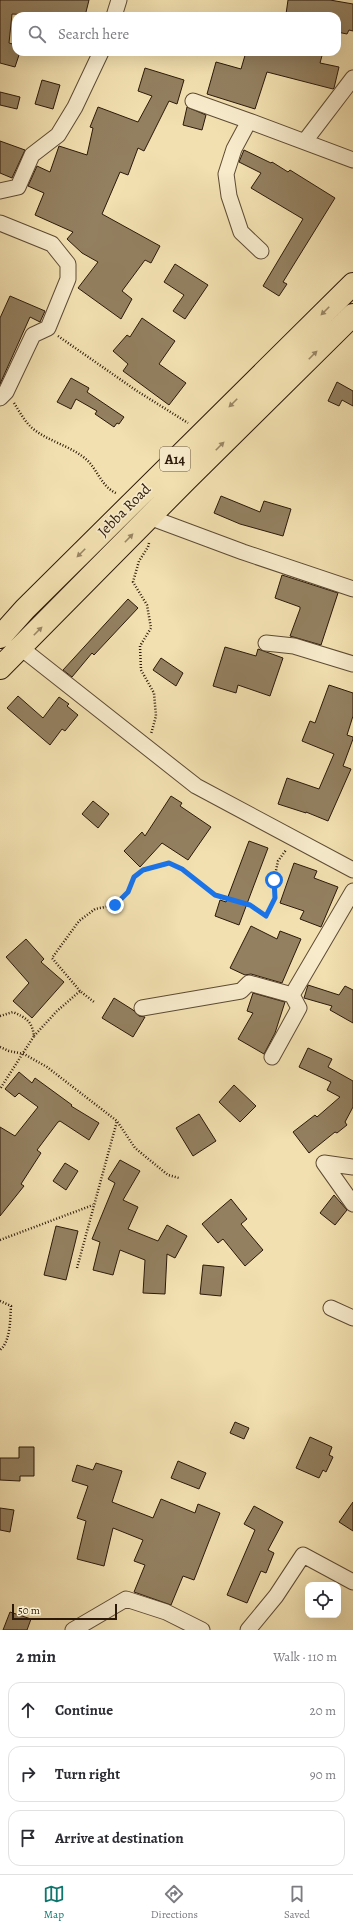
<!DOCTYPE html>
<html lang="en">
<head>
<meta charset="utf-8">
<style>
	:root { --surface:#fff; --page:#f2f2f3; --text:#2b2b33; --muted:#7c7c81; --line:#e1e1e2; --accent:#0f766e }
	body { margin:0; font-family:Alegreya,serif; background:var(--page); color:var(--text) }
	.controls { position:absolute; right:12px; bottom:12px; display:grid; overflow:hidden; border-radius:8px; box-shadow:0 4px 16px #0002 }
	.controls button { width:36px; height:36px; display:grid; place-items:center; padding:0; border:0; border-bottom:1px solid var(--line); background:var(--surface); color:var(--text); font:20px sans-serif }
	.scale { position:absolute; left:12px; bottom:10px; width:105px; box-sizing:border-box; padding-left:4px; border:2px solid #2c190a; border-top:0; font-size:11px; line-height:14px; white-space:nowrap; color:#2c190a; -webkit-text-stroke:3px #f7ebcc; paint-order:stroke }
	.stop { position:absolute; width:12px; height:12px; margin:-9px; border:3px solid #1a73e8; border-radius:50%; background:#fff }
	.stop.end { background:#1a73e8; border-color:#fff; box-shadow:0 1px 4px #0008 }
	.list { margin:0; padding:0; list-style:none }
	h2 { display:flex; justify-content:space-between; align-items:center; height:52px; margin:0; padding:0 16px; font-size:17px }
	h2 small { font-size:13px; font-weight:400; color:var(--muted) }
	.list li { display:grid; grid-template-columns:26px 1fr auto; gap:12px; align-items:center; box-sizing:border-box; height:56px; margin:0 8px 8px; padding:0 8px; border:1px solid var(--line); border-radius:12px }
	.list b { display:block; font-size:15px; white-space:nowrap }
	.list em { font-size:13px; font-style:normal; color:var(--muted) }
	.icon { flex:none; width:22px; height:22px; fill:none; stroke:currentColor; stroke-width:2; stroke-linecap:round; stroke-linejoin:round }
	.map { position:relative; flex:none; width:353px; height:1630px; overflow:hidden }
	.search { position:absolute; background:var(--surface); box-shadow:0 4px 16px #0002; left:12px; right:12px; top:12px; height:44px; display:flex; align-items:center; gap:10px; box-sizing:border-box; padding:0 14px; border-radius:12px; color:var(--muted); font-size:15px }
	.sheet { height:244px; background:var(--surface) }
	nav { display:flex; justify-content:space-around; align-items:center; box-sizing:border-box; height:56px; border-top:1px solid var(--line); background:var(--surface); font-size:11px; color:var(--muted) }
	nav a { display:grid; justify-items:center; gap:2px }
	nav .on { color:var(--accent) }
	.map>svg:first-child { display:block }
	.building { fill:#938060; stroke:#2c190a }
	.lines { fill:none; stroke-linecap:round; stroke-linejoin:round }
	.minor-casing { stroke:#5e4b34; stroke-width:17 }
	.highway-casing { stroke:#2c190a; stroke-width:24 }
	.path { stroke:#2c190a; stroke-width:2.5; stroke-dasharray:1 2; stroke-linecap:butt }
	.minor { stroke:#f7ebcc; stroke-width:15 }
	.highway { stroke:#f2e0b0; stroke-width:22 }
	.oneway { fill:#998665 }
	.route { stroke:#1a73e8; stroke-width:5 }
	.labels { text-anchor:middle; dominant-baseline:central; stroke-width:3.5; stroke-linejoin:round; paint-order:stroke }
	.shield { fill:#f7ebcc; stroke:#695844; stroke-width:1 }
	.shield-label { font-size:14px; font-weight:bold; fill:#2c190a }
	.street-label { font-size:15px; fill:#2c190a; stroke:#f7ebcc }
</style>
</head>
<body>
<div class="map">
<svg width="353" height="1630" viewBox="0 0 353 1630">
	<rect width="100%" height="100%" fill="#f2e0b0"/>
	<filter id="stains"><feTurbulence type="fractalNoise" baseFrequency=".005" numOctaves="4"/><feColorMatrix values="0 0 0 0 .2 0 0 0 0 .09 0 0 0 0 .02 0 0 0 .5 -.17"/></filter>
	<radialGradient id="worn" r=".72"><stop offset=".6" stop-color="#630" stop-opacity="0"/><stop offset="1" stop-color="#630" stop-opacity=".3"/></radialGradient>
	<path class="building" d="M0,0h89l-4,16h-19l-13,-3v3l-41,-2 -3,29 7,2v7h4l-5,15 -15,-4z
		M288,0h42l23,4v27l-4,-1 -2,4 -10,-2v-16l-51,-2z
		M246,52h77l-3,11 19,4 -5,21 -1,1 -66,-17 -12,37 -48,-15 9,-32 25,7z
		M145,68l39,12 -7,24 -8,-3 -25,50 -6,-3 -10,27 -8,-3 -18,42 58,32 -9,17 -6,-3 -23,31 10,8 -11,20 -43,-31 20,-26 -16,-9 -15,-14 6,-7 -38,-17 9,-22 -16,-7 9,-20 13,6 9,-26 28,9 6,-27 -3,-1 8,-20 40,15 14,-26 -14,-5z
		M42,80l18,5 -7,24 -18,-5z
		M0,92l20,5 -3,12 -17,-4z
		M187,107l19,8 -4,15 -19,-5z
		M0,141l25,9 -13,28 -12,-5z
		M244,150l27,13 1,-1 16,10 2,-2 45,28 -52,84 4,2 -8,12 -16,-10 40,-67 -52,-31 10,-15 -22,-11z
		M175,264l33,21 -23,34 -12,-8 11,-16 -20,-13z
		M10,296l35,15 -5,11 -10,-5 -30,67v-66z
		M142,318l33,23 -16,23 27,19 -17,22 -46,-34 5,-7 -15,-13 14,-16 3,2z
		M71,378l18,10 -2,4 37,25 -5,7 -2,-1 -3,4 -19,-13 2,-3 -21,-12 -5,10 -14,-7z
		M337,382l16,9v15l-11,-6 -3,6 -11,-5z
		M221,496l39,16 4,-11 27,8 -8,27 -43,-12 -26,-11z
		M282,575l56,18 -17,52 -31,-9 10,-27v-2l-25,-9z
		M128,599l10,9 -44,47 -2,-2 -20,24 -9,-7z
		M225,647l31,9 2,-7 25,9 -13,38 -32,-11 -2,8 -23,-7z
		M161,658l22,15 -7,13 -23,-16z
		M329,685l24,8v23l-6,19 6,2v2l-10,27 8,3 -23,52 -22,-9v1l-28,-9 9,-26 32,11 15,-35 -32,-13 8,-20 5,2z
		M18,696l25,22 16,-21 10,7 -2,2 11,9 -13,16 -3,-2 -12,16 -43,-37z
		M171,796l11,7 -2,3 31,21 -23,33 -26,-17 -22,24 -16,-16 18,-19 3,4z
		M93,801l16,13 -11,14 -16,-14z
		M249,841l19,7 -29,77 -24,-9 5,-16 6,2z
		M294,863l23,8 -3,7 24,9 -17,40 -21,-8 4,-8 -24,-8z
		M251,926l26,13 3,-8 21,8 -19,44 -31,-9 -6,1 -15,-7z
		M26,939l18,20 -3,3 23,20 -32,36 -19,-17 16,-18 -23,-26z
		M308,985l31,10 6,-9 8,4v33l-23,-13 2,-4 -28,-8z
		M253,993l32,9 -10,31 -11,21 -26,-15 15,-26 -6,-2z
		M114,998l19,12 6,6 6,1 -12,20 -31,-19z
		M308,1048l24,11 -4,8 25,14v26l-8,15 2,3 -10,8 -2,-1 -26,21 -16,-21 22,-17 2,2 23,-20 -13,-7 4,-8 -32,-15z
		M19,1072l13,11 3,-5 37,27 -1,1 28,17 -10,17 -29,-19 -2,1 -21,28 4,3 -20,31 3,2 -24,30v-89l15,9 23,-29 -19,-14 -4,4 -10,-8z
		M234,1085l22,21 -16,16 -21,-20z
		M199,1114l17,27 -23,15 -17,-28z
		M120,1160l20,11 -17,29 15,7 -10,22 30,12 9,-16 20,11 -12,22 -8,-4 -2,40 -22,-1 2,-33 -25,-10 -7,25 -20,-5 7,-28 -8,-3 23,-56 -7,-4z
		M65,1163l13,8 -12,19 -13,-9z
		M334,1195l13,15 -12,15 -15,-12z
		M231,1199l16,20 -6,5 22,26 -18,16 -22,-27 -5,4 -16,-19z
		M56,1226l22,5 -12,49 -22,-5z
		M203,1265l21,2 -3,29 -21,-2z
		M235,1422l14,6 -5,11 -14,-6z
		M310,1437l22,10 -3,8 4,2 -7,15 -3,-2 -4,8 -23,-10z
		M19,1447h15v29h-14v5l-20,-1v-22h19z
		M178,1461l28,12 -7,16 -28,-11z
		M96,1463l26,8 -10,31 41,16 8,-19 34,14 3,-9 22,9 -26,67 -11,-4 -12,29 -37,-13 11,-27 -11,-4 9,-21 -30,-12 -9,38 -27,-7 9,-38 -9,-3 11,-32 -16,-5 5,-16 16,5z
		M353,1502v29l-14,-9z
		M254,1506l29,16 -15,28 6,3 -8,20 -5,-2 -14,32 -20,-8 28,-65 -11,-6z
		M0,1508l14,2 -4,22 -10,-2z
		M10,1612l21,7 -4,11h-24z"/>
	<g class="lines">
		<defs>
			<path id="minor" d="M114,16l5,-16
				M193,101l56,20
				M305,141l48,-63
				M0,191l18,-4 14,-32 26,-20 17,-28 26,-55
				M0,223l52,21 16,20v15l-20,49 -15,7 -27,57 -6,6
				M261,251l-20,-19 -12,-36 -3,-22 8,-25 15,-28 104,39
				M149,517l94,35 110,37
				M266,643l28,3 59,18
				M21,648l175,138 157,84
				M142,1008l99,-17 8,-8 43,12
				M272,1057l27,-49 -7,-13 61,-104
				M353,1167l-29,-4 29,41
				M331,1308l22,10
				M73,1630l53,-31 40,13 36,18
				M248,1630l28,-34 27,-41 50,27"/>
			<path id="highway" d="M0,637l25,-28 328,-325
				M0,668l186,-188 167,-165"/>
		</defs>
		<use href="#minor" class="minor-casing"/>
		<use href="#highway" class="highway-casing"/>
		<path class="path" d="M58,336l79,55 51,32
			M14,403c5,8 10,17 16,23 15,15 41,19 58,35 10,10 14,26 28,32
			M149,543l-1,4 -9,14 -6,21 14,23 4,23 -11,18 1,24 13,23 2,23 -5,18
			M80,991l-28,-33 27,-37 16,-12 20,-4 13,-13 6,-15 9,-8 26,-6 13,6 33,26 35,10 16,11 9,-18 -1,-18 4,-19 8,-11
			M0,1016l13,-4c13,6 19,9 21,24l-34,53
			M34,1036l23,-25 23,-20 14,11
			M0,1047l9,4 15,3 23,13 70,54 18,27 33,27 11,3
			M0,1240l93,-35
			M77,1268l40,-147
			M0,1301l11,5c-1,12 0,35 -11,44"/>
		<use href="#minor" class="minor"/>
		<use href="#highway" class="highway"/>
	</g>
	<defs><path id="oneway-solid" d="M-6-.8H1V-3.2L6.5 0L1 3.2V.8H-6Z"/></defs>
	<g class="oneway">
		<use href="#oneway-solid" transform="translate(325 311) rotate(135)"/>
		<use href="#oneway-solid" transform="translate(313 355) rotate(-45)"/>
		<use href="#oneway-solid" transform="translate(233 403) rotate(135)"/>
		<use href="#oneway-solid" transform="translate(220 446) rotate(-45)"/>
		<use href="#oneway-solid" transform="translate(129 538) rotate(-46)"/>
		<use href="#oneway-solid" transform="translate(81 553) rotate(135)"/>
		<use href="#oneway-solid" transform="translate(38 631) rotate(-45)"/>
	</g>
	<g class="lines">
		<path class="route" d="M115,905l13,-13 6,-15 9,-7 26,-7 13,6 33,26 35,10 16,11 9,-18 -1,-18"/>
	</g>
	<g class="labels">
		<rect class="shield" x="160" y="447" width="30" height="24" rx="3"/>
		<g class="shield-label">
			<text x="175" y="459">A14</text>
		</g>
		<g class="street-label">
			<text transform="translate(124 510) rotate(-45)">Jebba Road</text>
		</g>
	</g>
	<rect width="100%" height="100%" filter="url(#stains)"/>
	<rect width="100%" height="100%" fill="url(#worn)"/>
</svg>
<div class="controls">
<button><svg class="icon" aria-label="locate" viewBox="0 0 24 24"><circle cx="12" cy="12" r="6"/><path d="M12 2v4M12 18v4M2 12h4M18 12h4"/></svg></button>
</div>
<div class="scale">50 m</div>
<div class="stop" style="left:274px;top:880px"></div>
<div class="stop end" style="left:115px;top:905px"></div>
<div class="search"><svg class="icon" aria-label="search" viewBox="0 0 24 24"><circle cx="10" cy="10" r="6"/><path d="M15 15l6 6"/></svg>Search here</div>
</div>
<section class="sheet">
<h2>2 min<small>Walk · 110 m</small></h2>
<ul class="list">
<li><svg class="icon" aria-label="ahead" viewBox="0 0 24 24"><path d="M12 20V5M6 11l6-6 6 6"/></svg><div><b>Continue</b></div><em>20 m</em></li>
<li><svg class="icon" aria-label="right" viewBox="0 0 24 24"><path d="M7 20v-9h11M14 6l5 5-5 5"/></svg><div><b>Turn right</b></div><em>90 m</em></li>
<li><svg class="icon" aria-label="arrive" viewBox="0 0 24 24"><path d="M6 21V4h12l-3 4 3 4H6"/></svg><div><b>Arrive at destination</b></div></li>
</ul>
</section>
<nav>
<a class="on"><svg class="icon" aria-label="map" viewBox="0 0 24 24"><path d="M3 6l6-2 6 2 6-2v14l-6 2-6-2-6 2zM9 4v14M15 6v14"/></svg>Map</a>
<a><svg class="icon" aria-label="directions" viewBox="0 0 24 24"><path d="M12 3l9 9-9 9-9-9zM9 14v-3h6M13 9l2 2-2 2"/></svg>Directions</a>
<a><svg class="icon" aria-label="saved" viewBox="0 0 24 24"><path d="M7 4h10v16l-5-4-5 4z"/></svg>Saved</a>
</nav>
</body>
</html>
